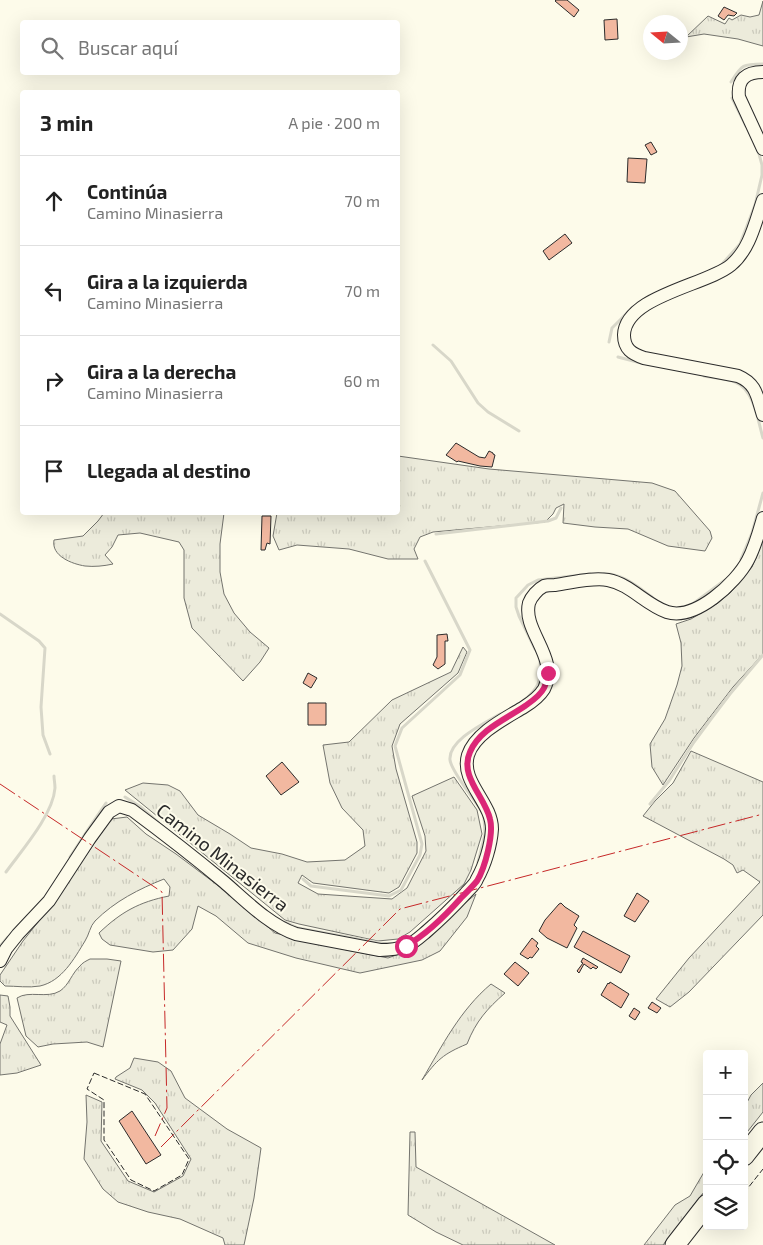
<!DOCTYPE html>
<html lang="es">
<head>
<meta charset="utf-8">
<style>
	:root { --surface:#fff; --page:#f6f6f6; --text:#222; --muted:#767676; --line:#e0e0e0 }
	body { margin:0; font-family:"Exo 2",sans-serif; background:var(--page); color:var(--text) }
	.controls { position:absolute; right:15px; bottom:15px; display:grid; overflow:hidden; border-radius:5px; box-shadow:0 5px 20px #0002 }
	.controls button { width:45px; height:45px; display:grid; place-items:center; padding:0; border:0; border-bottom:1px solid var(--line); background:var(--surface); color:var(--text); font:25px sans-serif }
	.compass { position:absolute; left:643px; top:15px; width:45px; height:45px; border-radius:50%; background:var(--surface); box-shadow:0 5px 20px #0002; rotate:288deg }
	.stop { position:absolute; width:15px; height:15px; margin:-11px; border:4px solid #db2777; border-radius:50%; background:#fff }
	.stop.end { background:#db2777; border-color:#fff; box-shadow:0 1px 5px #0008 }
	.list { margin:0; padding:0; list-style:none }
	h2 { display:flex; justify-content:space-between; align-items:center; height:65px; margin:0; padding:0 20px; font-size:21px }
	h2 small { font-size:16px; font-weight:400; color:var(--muted) }
	.list li { display:grid; grid-template-columns:32px 1fr auto; gap:15px; align-items:center; box-sizing:border-box; height:90px; padding:0 20px; border-top:1px solid var(--line) }
	.list b { display:block; font-size:19px; white-space:nowrap }
	.list p { margin:0; font-size:16px; white-space:nowrap; color:var(--muted) }
	.list em { font-size:16px; font-style:normal; color:var(--muted) }
	.icon { flex:none; width:28px; height:28px; fill:none; stroke:currentColor; stroke-width:2; stroke-linecap:round; stroke-linejoin:round }
	.map { position:relative; flex:none; width:763px; height:1245px; overflow:hidden }
	.search { position:absolute; background:var(--surface); box-shadow:0 5px 20px #0002; left:20px; top:20px; width:380px; height:55px; display:flex; align-items:center; gap:12px; box-sizing:border-box; padding:0 18px; border-radius:5px; color:var(--muted); font-size:19px }
	.panel { position:absolute; background:var(--surface); box-shadow:0 5px 20px #0002; left:20px; top:90px; width:380px; height:425px; border-radius:5px }
	.map>svg:first-child { display:block }
	.grass { fill:url(#grass-tufts); stroke:#74746e }
	.lines { fill:none; stroke-linecap:round; stroke-linejoin:round }
	.stream { stroke:#d8d7c9; stroke-width:3 }
	.building { fill:#f2b8a0; stroke:#2b2b2b }
	.minor-casing { stroke:#2b2b2b; stroke-width:14 }
	.highway-casing { stroke:#2b2b2b; stroke-width:21 }
	.minor { stroke:#fdfbea; stroke-width:12 }
	.highway { stroke:#fdfbea; stroke-width:19 }
	.fence { stroke:#2b2b2b; stroke-width:1; stroke-dasharray:6 2.5; stroke-linecap:butt }
	.power { stroke:#c62828; stroke-width:1; stroke-dasharray:18 4 2.5 4; stroke-linecap:butt }
	.route { stroke:#db2777; stroke-width:6 }
	.labels { text-anchor:middle; dominant-baseline:central; stroke-width:4; stroke-linejoin:round; paint-order:stroke }
	.street-label { font-size:19px; fill:#2b2b2b; stroke:#fdfbea }
</style>
</head>
<body>
<div class="map">
<svg width="763" height="1245" viewBox="0 0 763 1245">
	<defs>
		<pattern id="grass-tufts" width="24" height="20" patternUnits="userSpaceOnUse" patternTransform="scale(1.25)"><rect width="24" height="20" fill="#ecebdb"/><path d="M3 7l-1-3M5 7V3M7 7l1-3M15 17l-1-3M17 17v-4M19 17l1-3" fill="none" stroke="#cbcabc"/></pattern>
	</defs>
	<rect width="100%" height="100%" fill="#fdfbea"/>
	<path class="grass" d="M763,1v45l-25,-7 -34,-5 -18,3 22,-21 17,8 4,-6 3,2 9,-5 9,2 9,-2z
		M398,456l91,13 163,14 23,8 35,40 2,7 -7,13 -37,-5 -40,-17 -33,-2 -32,-4 1,-19 -8,4 -3,6 -8,8 -112,10 -13,5 -6,12 4,10h-30l-39,-10 -52,-4 -18,5 -6,-14 4,-23 121,-1z
		M104,513h120l-4,31v28l4,22 10,19 16,19 19,16 -9,14 -17,19 -51,-53 -8,-30v-48l-5,-8 -39,-9 -22,2 -6,12 -7,8 8,9c-9,2 -19,3 -28,2 -13,-2 -34,-10 -31,-26l29,-4 15,-15z
		M763,540v114l-30,33 -39,51 -31,47 -11,-18 -2,-23 15,-25 12,-34 5,-19 -1,-23 -5,-19 15,-5 27,-16 13,-11 21,-25z
		M463,647l4,5 -9,21 -58,51 -8,22 4,23 21,73v11l-18,34 -10,6 -76,-10 -11,-8 -4,8 20,11 74,5 15,-11 19,-37 -1,-15 -13,-40 42,-19 23,33 5,24 -11,36 -7,14 -54,48 -12,7 -20,2 -79,-17 -14,-4 -160,-130 18,-7 25,2 12,6 18,24 32,19 21,14 31,6 25,8 38,-2 20,-14 -2,-16 -21,-22 -12,-25 -7,-38 26,-3 43,-42 59,-28z
		M691,751l72,31v133l-74,77 -19,15 -14,-8 33,-41 71,-76 -17,-12 -6,3 -4,-8 -9,-6 -81,-43 12,-15 18,-18z
		M127,817l19,17 30,20 48,36 51,43 67,16 46,9 28,-10 23,-20 26,-25 11,-9 -9,23 -27,34 -18,9 -62,13 -64,-15 -48,-15 -32,-27 -18,-10 -6,23 -19,21 -20,2 -43,-7 -8,-6 -3,-6c22,-21 40,-31 70,-37l1,-9 -6,-8c-25,10 -49,22 -69,42 -5,5 -6,14 -10,20 -11,18 -23,40 -45,45 -11,2 -24,0 -35,0l-5,-5v-6l23,-34 31,-39 57,-83z
		M90,959h17l14,2 -18,86 -16,-5 -34,2 -15,3 -12,-11 -9,-38c12,-8 30,1 43,-7 9,-6 12,-18 20,-25 2,-3 6,-5 10,-7z
		M491,984l14,9c-18,16 -29,28 -38,51 -24,10 -30,16 -45,36 20,-34 38,-70 69,-96z
		M0,995l8,1 2,11v9l31,49 -24,8 -17,2v-31l7,-19 -7,-3z
		M134,1058l24,4 13,9 14,27 42,31 34,19 -7,50 -10,47h-19l-2,-7 -43,-19 -32,-7 -30,-10 -15,-13 -19,-30 3,-37 -1,-27 16,7 -1,39 27,40 26,11 29,-16 8,-17 -36,-56 -13,-13 -27,-11 1,-2 14,-9z
		M763,1083v29l-19,24v-28l7,-13z
		M410,1132h5l1,35 139,78h-92l-27,-13 -28,-17z
		M707,1167v21l-44,57h-19l31,-40 15,-9z"/>
	<g class="lines">
		<path class="stream" d="M731,82c11,-17 11,-18 32,-18
			M732,98l14,28
			M723,263l17,-19 15,-39 7,-30v-10l-4,-15
			M638,303l11,-7
			M609,342l3,-14 21,-21
			M433,345l18,16 27,42 10,9 31,19
			M618,357l23,6
			M704,376c10,2 22,3 31,6 19,7 23,39 28,56
			M436,534l112,-13 8,-3 5,-10
			M741,559l11,-26 11,-40
			M604,574c18,-1 34,13 48,23
			M694,603l31,-23
			M0,614l39,27 6,7 -4,59 2,28 7,19
			M535,649l-16,-33 -3,-9v-9l12,-13 10,-5 52,-6
			M523,701c15,-12 19,-20 17,-40
			M125,797l16,10 17,15
			M650,804l19,-23 25,-39 17,-23 19,-25 33,-39
			M479,807c-7,-10 -28,-37 -29,-47 -2,-20 35,-37 50,-46
			M70,857l19,-29 17,-25
			M478,862l7,-28 -1,-17
			M6,872c16,-22 47,-57 49,-84 0,-4 -1,-9 -1,-12
			M303,879l8,7 78,10 12,-6 19,-35 2,-11 -27,-98 7,-18 58,-53 10,-25 -45,-89
			M285,922l13,6 88,16
			M0,946l8,-9"/>
	</g>
	<path class="building" d="M556,0h11l12,10 -5,7 -19,-16z
		M724,7l13,6 -3,3 -6,-1 -4,5 -6,-4z
		M617,19l1,20 -13,1 -1,-20z
		M651,142l6,10 -6,3 -6,-10z
		M628,158l19,1 -2,24 -18,-1z
		M565,234l7,9 -23,17 -6,-9z
		M456,443l23,14 6,1 4,-7 4,2v1l2,1 -3,12 -12,-1 -22,-5 -1,1 -11,-7z
		M262,516h9l-1,28 -3,-1 -2,7h-4z
		M447,634l1,7h-3v23l-7,5 -5,-4 4,-8v-22z
		M308,673l9,5 -6,10 -8,-5z
		M308,703h18v22h-18z
		M282,762l17,20 -18,13 -15,-19z
		M637,893l12,8 -14,21 -11,-6z
		M561,903l4,4 14,9 -5,9 3,3 -10,20 -20,-10 -8,-7 6,-11 14,-16z
		M583,931l47,25 -9,17 -47,-26z
		M532,938l6,5 -2,3 3,3 -7,9 -2,-1 -2,2 -8,-5z
		M583,958l15,9 -2,2 -3,-2 -2,2 -7,-5 -5,9 -2,-2 6,-8 -2,-1z
		M515,962l14,11 -11,13 -14,-12z
		M610,982l19,12 -8,14 -20,-13 7,-12 1,1z
		M652,1002l9,6 -4,5 -9,-5z
		M634,1008l6,4 -5,8 -6,-4z
		M132,1111l29,44 -15,9 -27,-43z"/>
	<g class="lines">
		<defs>
			<path id="minor" d="M763,72c-17,0 -26,7 -24,25l24,52
				M763,200c-8,23 -13,49 -32,65 -24,20 -106,31 -107,70 0,14 8,19 20,23l94,18c19,8 19,21 25,39
				M0,961l6,-12 12,-15 31,-33 41,-63 19,-26 10,-6 13,4c31,23 62,47 92,72 21,18 45,43 72,52l84,16c9,0 18,-1 26,-4 8,-3 15,-10 21,-15 14,-12 26,-24 38,-37 4,-5 10,-9 12,-15 8,-14 14,-34 15,-50 0,-27 -32,-47 -24,-74 7,-22 38,-37 56,-48 8,-5 15,-10 20,-18 16,-31 -22,-58 -15,-86 2,-6 9,-14 15,-17 3,-1 8,-1 11,-1 16,-2 37,-8 53,-5 22,4 38,25 59,32 28,9 69,-29 81,-52 7,-13 11,-28 15,-42"/>
			<path id="highway" d="M744,1156l19,-24
				M675,1245l32,-41"/>
		</defs>
		<use href="#minor" class="minor-casing"/>
		<use href="#highway" class="highway-casing"/>
		<use href="#minor" class="minor"/>
		<use href="#highway" class="highway"/>
		<path class="fence" d="M94,1073l51,21 44,65 -7,16 -28,16 -23,-11 -27,-40v-40l-17,-11z
			M744,1193l19,-24"/>
		<path class="power" d="M0,784l162,108 5,216 -12,28
			M161,1147l239,-238 363,-95"/>
	</g>
	<g class="lines">
		<path class="route" d="M406,946c21,-12 39,-30 55,-48 5,-5 11,-11 16,-17 8,-13 17,-47 13,-62 -5,-22 -31,-43 -20,-67 9,-22 36,-33 55,-46 7,-5 15,-10 19,-18 2,-4 3,-10 4,-15"/>
	</g>
	<g class="labels">
		<g class="street-label">
			<text transform="translate(223 857) rotate(38)">Camino Minasierra</text>
		</g>
	</g>
</svg>
<div class="controls">
<button>+</button>
<button>−</button>
<button><svg class="icon" aria-label="locate" viewBox="0 0 24 24"><circle cx="12" cy="12" r="6"/><path d="M12 2v4M12 18v4M2 12h4M18 12h4"/></svg></button>
<button><svg class="icon" aria-label="layers" viewBox="0 0 24 24"><path d="M12 4l9 5-9 5-9-5zM3 14l9 5 9-5"/></svg></button>
</div>
<svg class="compass" viewBox="-18 -18 36 36"><path d="M0-13l5 13h-10z" fill="#e53935"/><path d="M0 13l5-13h-10z" fill="#767676"/></svg>
<div class="stop" style="left:406px;top:946px"></div>
<div class="stop end" style="left:548px;top:673px"></div>
<div class="search"><svg class="icon" aria-label="search" viewBox="0 0 24 24"><circle cx="10" cy="10" r="6"/><path d="M15 15l6 6"/></svg>Buscar aquí</div>
<section class="panel">
<h2>3 min<small>A pie · 200 m</small></h2>
<ul class="list">
<li><svg class="icon" aria-label="ahead" viewBox="0 0 24 24"><path d="M12 20V5M6 11l6-6 6 6"/></svg><div><b>Continúa</b><p>Camino Minasierra</p></div><em>70 m</em></li>
<li><svg class="icon" aria-label="left" viewBox="0 0 24 24"><path d="M17 20v-9H6M10 6l-5 5 5 5"/></svg><div><b>Gira a la izquierda</b><p>Camino Minasierra</p></div><em>70 m</em></li>
<li><svg class="icon" aria-label="right" viewBox="0 0 24 24"><path d="M7 20v-9h11M14 6l5 5-5 5"/></svg><div><b>Gira a la derecha</b><p>Camino Minasierra</p></div><em>60 m</em></li>
<li><svg class="icon" aria-label="arrive" viewBox="0 0 24 24"><path d="M6 21V4h12l-3 4 3 4H6"/></svg><div><b>Llegada al destino</b></div></li>
</ul>
</section>
</div>
</body>
</html>
